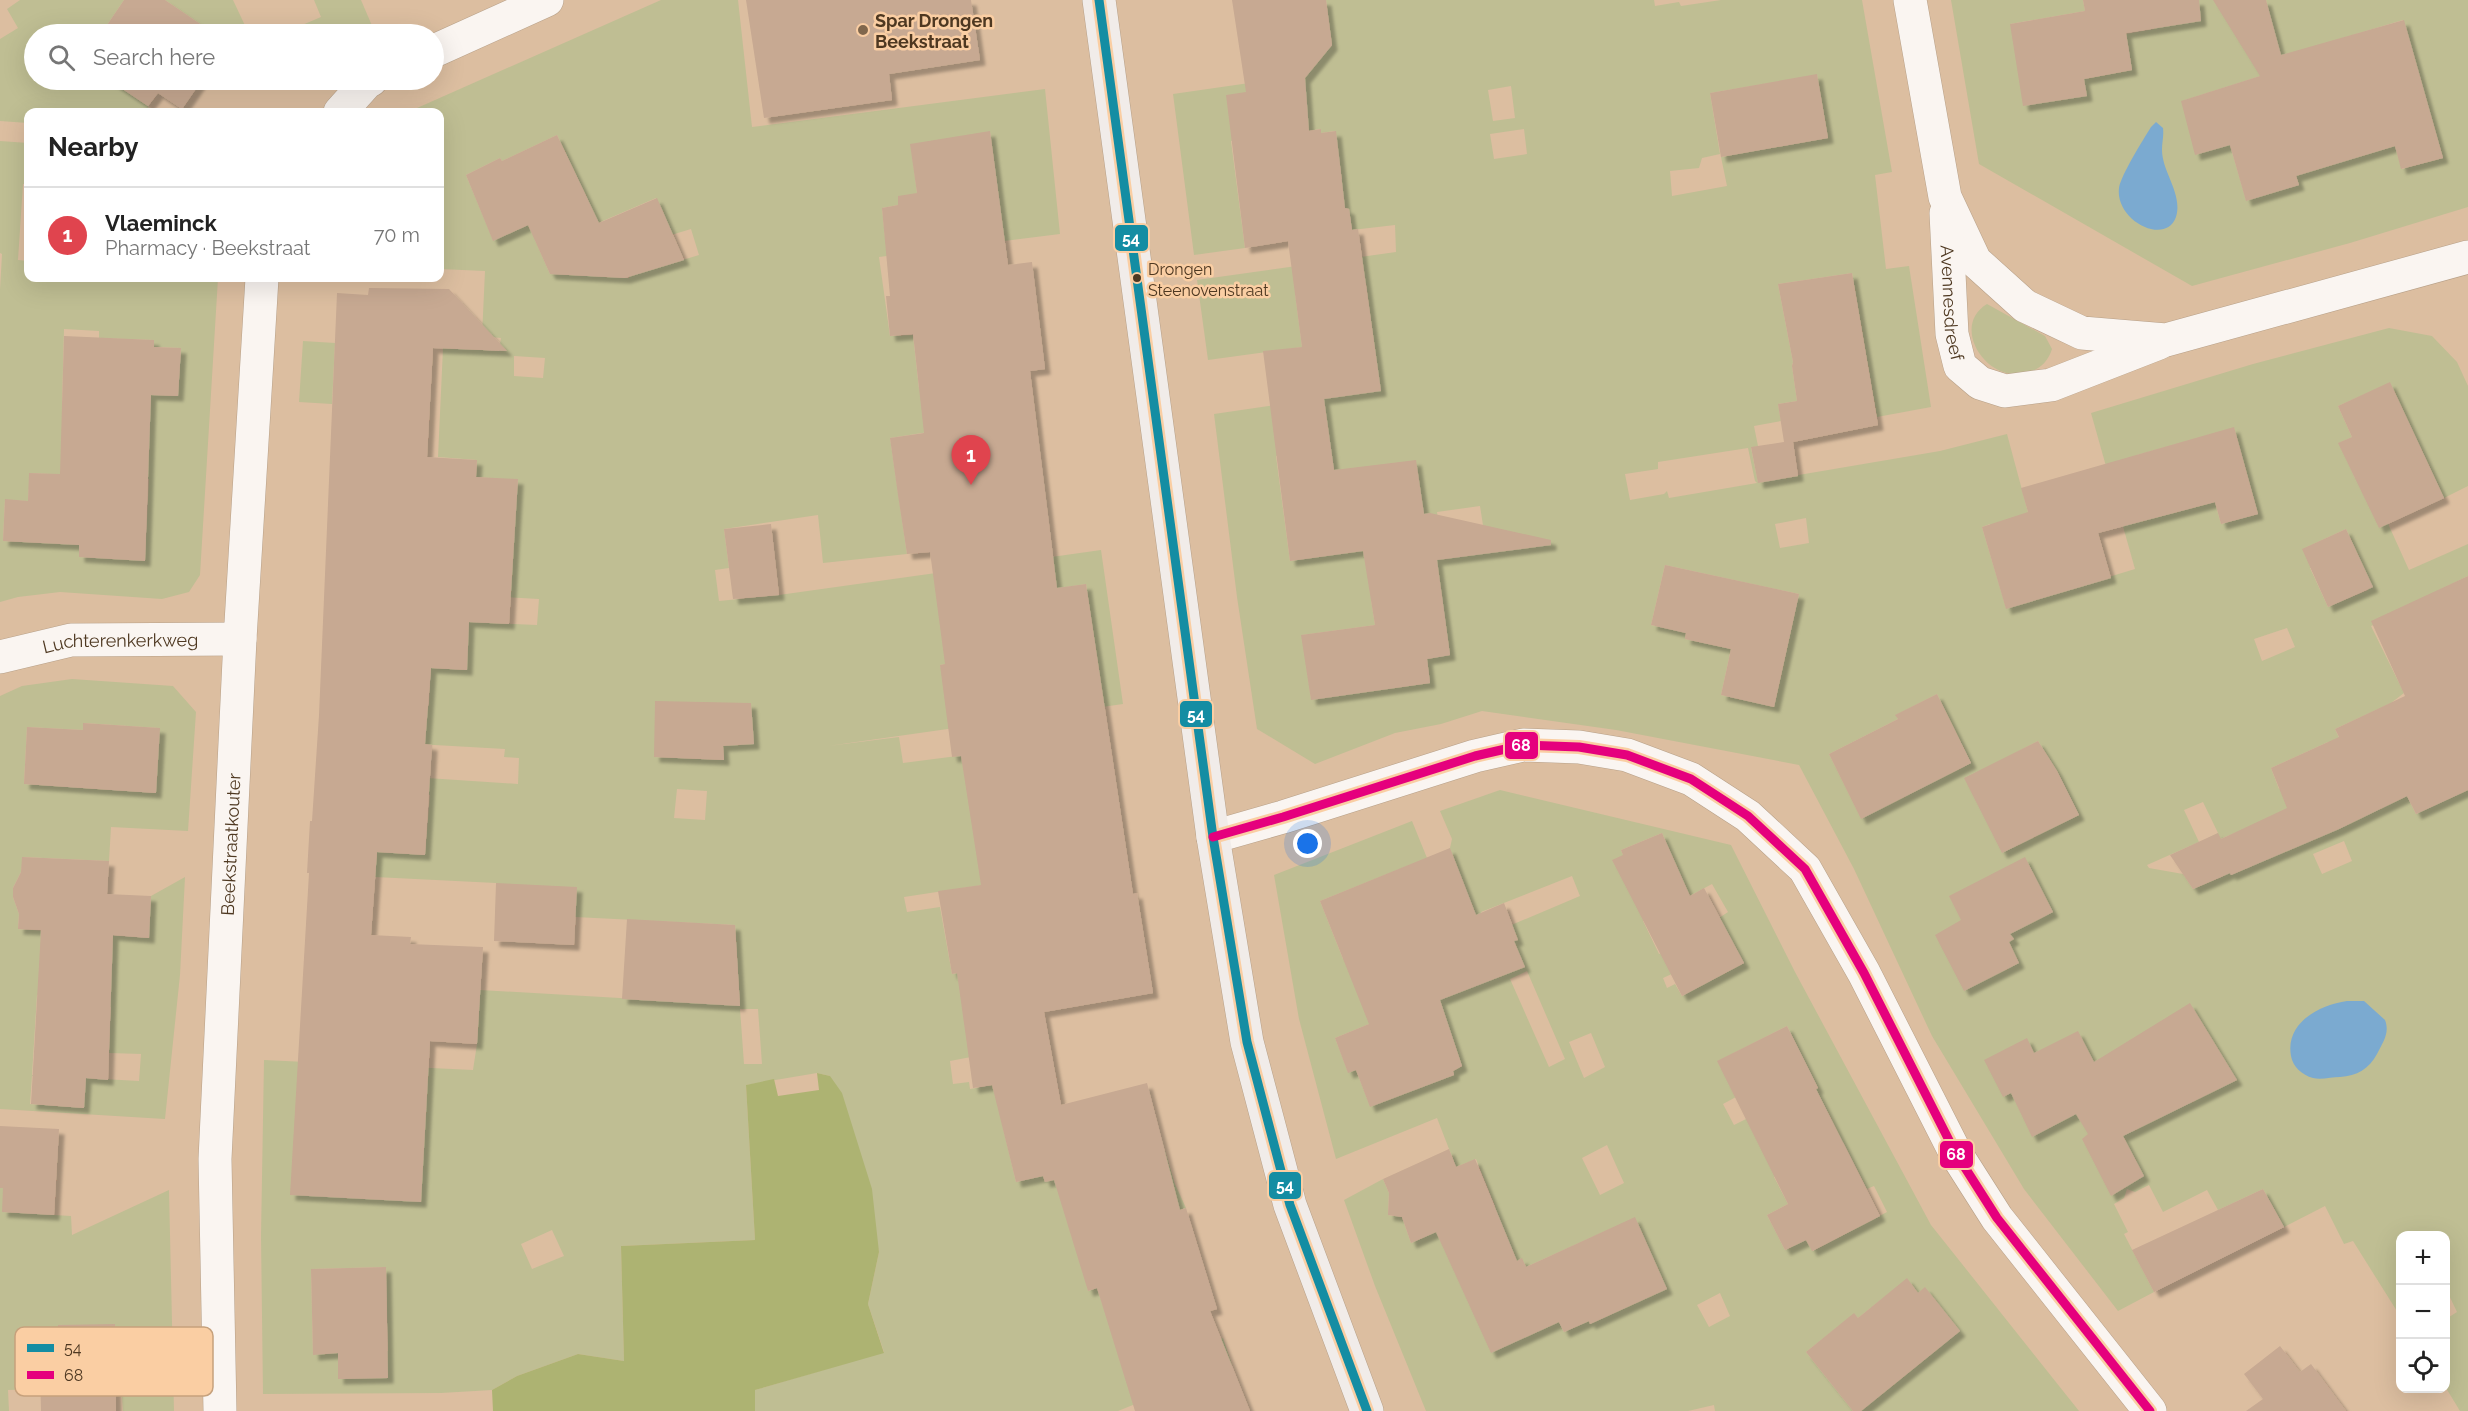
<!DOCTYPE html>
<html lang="en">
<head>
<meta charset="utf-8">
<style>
	:root { --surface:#fff; --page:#f2f2f2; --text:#222; --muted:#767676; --line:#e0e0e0; --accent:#0f766e }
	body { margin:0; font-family:Raleway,sans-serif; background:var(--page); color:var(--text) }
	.controls { position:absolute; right:18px; bottom:18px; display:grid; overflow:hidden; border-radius:12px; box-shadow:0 6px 24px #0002 }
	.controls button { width:54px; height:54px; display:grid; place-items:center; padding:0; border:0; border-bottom:2px solid var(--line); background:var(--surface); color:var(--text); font:30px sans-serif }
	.you { position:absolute; left:1308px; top:844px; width:21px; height:21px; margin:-15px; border:4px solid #fff; border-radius:50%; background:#1a73e8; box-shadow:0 0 0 9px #1a73e833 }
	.badge { display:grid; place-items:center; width:39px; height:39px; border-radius:50%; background:var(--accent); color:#fff; font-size:20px; font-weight:700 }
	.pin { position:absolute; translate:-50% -50px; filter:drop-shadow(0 2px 3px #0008) }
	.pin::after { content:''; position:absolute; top:32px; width:21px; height:18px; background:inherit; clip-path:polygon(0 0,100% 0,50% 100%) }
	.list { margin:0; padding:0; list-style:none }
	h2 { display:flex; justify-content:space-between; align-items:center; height:78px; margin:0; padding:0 24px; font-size:26px }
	h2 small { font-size:20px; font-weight:400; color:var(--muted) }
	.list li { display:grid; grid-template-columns:39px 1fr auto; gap:18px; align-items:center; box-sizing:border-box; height:96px; padding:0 24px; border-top:2px solid var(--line) }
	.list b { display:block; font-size:22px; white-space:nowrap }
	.list p { margin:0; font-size:20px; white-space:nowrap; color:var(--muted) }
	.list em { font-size:20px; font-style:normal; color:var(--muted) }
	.icon { flex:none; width:33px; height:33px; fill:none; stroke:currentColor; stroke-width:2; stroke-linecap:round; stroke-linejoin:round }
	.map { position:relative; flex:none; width:2468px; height:1411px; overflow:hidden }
	.search { position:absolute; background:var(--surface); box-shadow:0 6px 24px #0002; left:24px; top:24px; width:420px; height:66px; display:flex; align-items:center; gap:15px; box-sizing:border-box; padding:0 21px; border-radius:33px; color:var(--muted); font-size:22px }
	.panel { position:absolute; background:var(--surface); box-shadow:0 6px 24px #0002; left:24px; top:108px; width:420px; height:174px; border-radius:12px }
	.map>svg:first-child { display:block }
	.green { fill:#bfbe93; fill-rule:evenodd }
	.forest { fill:#adb372 }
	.water { fill:#7baad0 }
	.building { fill:#c7a992; filter:url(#shadow) }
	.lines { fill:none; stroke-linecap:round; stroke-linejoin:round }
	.street-casing { stroke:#b7a088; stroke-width:34 }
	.secondary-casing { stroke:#b7a088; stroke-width:34 }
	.street { stroke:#faf5f1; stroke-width:33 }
	.secondary { stroke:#f1ece9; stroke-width:33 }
	.bus-1-casing { stroke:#facea3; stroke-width:14 }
	.bus-2-casing { stroke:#facea3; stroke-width:14 }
	.bus-1 { stroke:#148da3; stroke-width:9 }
	.bus-2 { stroke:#e5007d; stroke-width:9 }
	.poi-dot { fill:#80674d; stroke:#facea3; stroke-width:2 }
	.bus-dot { fill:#4e3821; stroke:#facea3; stroke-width:2 }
	.labels { text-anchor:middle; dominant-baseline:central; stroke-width:5; stroke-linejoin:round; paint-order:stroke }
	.bus-label { font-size:16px; fill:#4e3821; stroke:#facea3; text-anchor:start }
	.poi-label { font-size:18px; font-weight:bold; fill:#4e3821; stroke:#facea3; text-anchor:start }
	.street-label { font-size:18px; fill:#4e3821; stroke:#facea3 }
	.key { fill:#facea3; stroke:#c6a17c; stroke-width:1.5 }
	.key-label { font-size:16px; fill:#4e3821 }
	.line-badge { stroke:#facea3; stroke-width:2 }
	.badge-label { font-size:16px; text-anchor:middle; font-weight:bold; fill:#fff }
</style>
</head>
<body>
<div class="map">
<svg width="2468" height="1411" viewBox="0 0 2468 1411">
	<defs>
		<filter id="shadow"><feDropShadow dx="5.5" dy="5.5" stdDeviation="1.5" flood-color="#0004"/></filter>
	</defs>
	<rect width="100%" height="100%" fill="#dcbea0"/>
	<path class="green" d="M20,0h104l-23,34h-67v46h75l39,26 1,6h-121v11l-28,-2v-82l18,-11 -11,-19z
		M165,0h68l16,34h-34z
		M314,0h47l12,28 -9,6h-83l40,-17z
		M661,0h77l14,127 293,-38 15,145 -181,23 11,79 23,-1 6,54 54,36 -83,13 17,116 -84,9 -5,-48 -94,14 5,39 -14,2 4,31 60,-6 322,-45 22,154 -295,42 71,-9 4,26 62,-8 24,129 -85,13 3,15 33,-5 12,67 78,-13 -59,96 -21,4 3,23 16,-2 1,7 42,-7 -9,46 13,54 27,-6 2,6 120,-31 10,33 11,24 -104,31 6,52 9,-3 27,81 99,-31 9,27 -114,46h-363v-21l129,-38 -16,-48 11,-52 -49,-176 -13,-3 -71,12 9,155 -134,6 3,115 -46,-7 -61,22 -25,14 -51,3 -178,1 -2,-158 3,-176 209,10 4,-26 3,-54 260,15 -5,-80 -160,-8 -79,-34 -121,-6 2,-25 48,3 5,-60 -4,-1 1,-16 91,6 1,-26 -15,-1 1,-8 -88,-5 12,-40 2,-36 36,2v-48l70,3 2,-26 -70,-4 46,-82 3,-33 -42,-3 1,-17 -39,-3 5,-109 56,3 2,-13 -19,-2 3,-65 -45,-2v-157h-32zM990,132l10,75 -98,13 -17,17 -3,-29 16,-3 19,-12 -6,-47zM557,135l31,65 -13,33 81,-35 14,31 -45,20 4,29 -79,-4 -15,-34 10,-22 -52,22 -27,-65 34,-17 2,3zM691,229l8,26 -43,13 -8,-26zM514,356l31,2 -2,20 -29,-2zM1086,584l14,94 -149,19 -11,-32 5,-1 38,-64zM721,703l3,57 -70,-3zM677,789l30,2 -2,29 -31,-2zM740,1009h18l4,55h-18zM552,1230l12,26 -32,13 -11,-25zM386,1267l2,84 -14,1v26l-35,1 -1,-26 -25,1 -2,-85z
		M1326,0h328l1,6 24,-4 2,4 40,-6h141l30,172 -17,3 11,94 23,-3 22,141 -54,10 -25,-144 -74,11 15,78 -1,4 5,35 -19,3 3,17 -27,5 4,20 -7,2 7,34 182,-31 67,-17 22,82 -37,11 -2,-3 -8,3 24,81 129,-39 -44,-156 162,-49 136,-36 43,8 25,26 11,24v100l-24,12 -54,-115 -52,23 14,31 -13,6 16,35 10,-5 44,97 59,-26v32l-29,14 4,9 -72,27 33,67 -13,10 -56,26 20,43 -5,2 5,12 13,-6 13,28 26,-12 9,18 52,-24v621h-8l-14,-23v-69l11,-7 -11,-23v-53h-46v80l-47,-75 -9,3 -19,-38 -41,21 -21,-38 -45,21 -11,-20 -44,22 -14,-27 -14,7 -8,-3 -3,9 -10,6 14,28 -4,2 30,58 -36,19 -94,-122 -92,-153 -78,-167 -55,-104 -183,-35 -134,-19 -41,13 -46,9 -80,31 -58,-35 -20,-132 -23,-183 166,-24 -14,-107h-3l-2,-14 -36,5 2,14 -32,5 7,54 -94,13 -11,-80 199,-28 -1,-27 -43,5 -3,-21 -17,-4 -4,-23 14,-3 -7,-48 -14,2v-4l-90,12 14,107 -51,7 -21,-161 132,-19 -1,-5 12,-6 16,-19zM1817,75l11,63 -107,19 6,29 -55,10 -2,-25 29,-3 3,-10 18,-4 -10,-61zM1511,86l4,32 -22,3 -5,-31zM1524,129l3,25 -33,5 -4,-25zM2234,428l24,86 -37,10 -6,-22 -61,16 -17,-63zM1330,448l5,29 37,-5v-6l43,-5 9,55 -40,6 2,25 -96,14 -14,-105zM1748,448l7,33 2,2 -88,15 -2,-7 -3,3 -34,6 -5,-26 33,-5v-7zM1480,506l5,32 11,-2 3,15 -56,8 -6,-47zM1806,518l3,25 -29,5 -5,-24zM2346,529l10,22 -6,2 18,37 -40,17 -18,-39 6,-2 -9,-19zM1665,565l134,29 -25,113 -53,-12 10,-46 -46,-10 1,-6 -35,-8zM1441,591l9,64 -23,4 3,24 -119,16 -9,-64 73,-10 -4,-25zM2287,628l8,19 -33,14 -8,-22zM1937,694l34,69 -110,55 -32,-64 69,-35 -2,-4zM2038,741l19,30 22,44 -29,14 -30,-60 5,-3 -8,-14zM2328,742l8,22 -57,25 -8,-21zM2340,789l11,26 -79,35 -11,-27zM2203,802l15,31 -10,5 16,38 -31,13 -10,-15 -34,-6 -2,-3 52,-23 -15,-32zM2237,832l15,34 -21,9 -15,-34zM2344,841l8,20 -30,13 -9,-20z
		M1951,0h132l2,11 -75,13 74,55 48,-9 -6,-36 28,-5 -4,-21 4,-8h67l49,17 -4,-17h202v207l-118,36 -158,43 -213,-122zM2403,20l40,138 -41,11 -7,-23 -34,10 -32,-114zM2267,74l32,111 -53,15 -16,-55 -41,-27 -4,-18z
		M0,141l28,2v41h-5l-5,76 10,1v17h190l-18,297 -11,17 -27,7 -102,-7 -42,5 -18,5v-312l2,-36 -2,-1zM64,329l35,2v7l55,2v7l27,1 -3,48 -27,-1 -1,14 -88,-4zM30,473l119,6 -4,81 -66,-3 1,-28 -36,14 -41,-2 2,-41 23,1z
		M1987,304l58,32 7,13c-4,13 -12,20 -25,24 -41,11 -77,-47 -40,-69z
		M303,341l32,2 -3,61 -33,-2z
		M72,679l101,7 23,26 -8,119 -77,-4 -2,34 -86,-4 -2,15 -8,16v9l6,17 -1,15 130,9 3,-42 34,-19 -5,98 -15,144 -165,-10v-413l22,-10zM84,723l75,5 -4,65 -131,-9 3,-57 56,3zM37,995l42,10 32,2 -2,46 32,1 -2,27 -107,-6zM32,1076l53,4 -2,28 -53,-4z
		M1500,790l231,55 64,127 136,253 148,186h-218l99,-80 -35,-43 -7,5 -11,-14 -49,39 -4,-4 -48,38 47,59h-138l-1,-6 -26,6h-262l-51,-125 -31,-86 39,-21 6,14 -1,22 14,2 9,26 84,-37 -19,-47 -20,8 -19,-49 -101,41 -37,-140 -25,-144 138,-54 15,37 -107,43 23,58 107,-111 2,-9 -12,-28zM1662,833l11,26 -41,17 -11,-26zM1572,876l8,20 -90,38 -9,-22zM1712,884l16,28 -9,6 25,45 -62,33 -7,-12 -8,4 -4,-10 13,-6 -11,-21 -6,3 -16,-33zM1527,971l38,88 -16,8 -39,-88zM1396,1013l57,27 9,26 -9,5 1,4 -84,31 -14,-36 -8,2 -13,-34zM1787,1026l31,62 -67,35 -3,-5 -14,7 -11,-21 13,-7 -18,-36zM1591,1033l14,34 -21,11 -15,-36zM1843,1142l24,47 7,-3 13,26 -74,39 -7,-11 -21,10 -18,-35 21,-11 -14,-27zM1607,1145l17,38 -24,12 -18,-37zM1612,1228l32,71 -54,25 -1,-3 -25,11 -5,-10 -98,-36 61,-27 4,8zM1720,1293l10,23 -21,11 -12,-22z
		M0,1188h3v24l68,4 1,19 97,-45 5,221h-51l-1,-14 -6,-1 -58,-71 1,43 -19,1v20l-32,1 1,21h-9z"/>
	<path class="forest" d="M817,1073l13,3 12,17 30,96 7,63 -11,52 16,49 -129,37v21h-262l-1,-21 25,-14 61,-22 46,7 -3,-115 134,-6 -9,-155 28,-6 4,17 41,-6z"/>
	<path class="water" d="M2156,122l7,6c1,8 -1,14 -1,22 0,22 21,44 14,67 -10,29 -61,4 -57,-29 2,-13 24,-48 32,-61z
		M2347,1001h17l21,19c5,13 -2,22 -8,34 -8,15 -20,22 -37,23 -8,0 -19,3 -27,1 -11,-3 -20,-11 -22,-22 -6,-33 28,-51 56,-55z"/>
	<path class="building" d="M124,0h41l50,34h-114z
		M746,0h225l9,60 -91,14 3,26 -128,18z
		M1232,0h94l6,45 -27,33 4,53 12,-2v4l15,-2 9,77 4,1 3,21 6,-1 23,162 -57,8 10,71 82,-10 8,54 6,-1 121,27v5l-114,15 13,95 -23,4 3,24 -119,17 -10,-65 74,-10 -12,-74 -73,10 -27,-210 39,-4 -14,-106 -43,7 -19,-153 20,-3z
		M2083,0h116l2,21 -75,12 6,37 -48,9 3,17 -64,10 -13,-82 75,-13z
		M2213,0h53l15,55 123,-35 39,138 -42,11 -6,-23 -99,30 3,9 -53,16 -16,-56 -35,10 -14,-54 79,-25z
		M1817,74l11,64 -107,19 -11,-64z
		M109,80h93l-20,29 -24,-16 -10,13z
		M990,131l18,134 24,-3 13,107 -15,2 27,217 29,-4 47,310 4,-1 16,100 -109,19 17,93 86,-22 33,127 6,-2 31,101 -7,2 40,100h-115l-38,-123 -9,3 -34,-111 -9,2 -2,-6 -27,6 -24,-97 -19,3 -16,-115 -5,1 -14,-83 43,-6 -20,-129 -9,1 -12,-92 5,-1 -15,-112 -23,2 -9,-59 -8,-57 34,-5 -11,-99 -23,2 -4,-40h4l-8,-88 16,-3v-9l19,-3 -7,-49z
		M557,135l42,88 58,-25 27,62 -59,18 -75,-4 -22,-49 -35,16 -27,-66 34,-17 2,3z
		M1852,273l26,152 -85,17 5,34 -40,7 -7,-36 33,-5 -6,-38 19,-3 -5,-35 1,-4 -15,-78z
		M369,288l80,1 58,62 -74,-3 -6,109 50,3 -1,17 42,2 -9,145 -40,-2 -2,48 -36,-2 -6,76 7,1 -7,110 -48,-3 -6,83 40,2 -1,7 73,3 -6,97 -47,-3 -9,161 -131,-7 19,-322h-2l3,-52h2l7,-106 18,-422 31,2z
		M64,336l90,4v7l27,1 -3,48 -27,-1 -6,166 -66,-4v-12l-76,-4 2,-42 23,2 1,-28 31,1z
		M2390,382l54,116 -65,30 -41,-85 14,-6 -14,-31z
		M2234,427l24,87 -37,10 -6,-22 -117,31 13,45 -105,31 -24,-82 46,-15 -7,-24z
		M771,524l8,71 -46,4 -9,-70z
		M2346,529l27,58 -45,20 -26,-58z
		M1665,565l134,29 -25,113 -53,-12 10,-46 -46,-10 1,-6 -35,-8z
		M2468,576v214l-52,24 -9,-18 -68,33 -108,46 -1,-2 -37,16 -23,-34 48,-22 3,6 66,-31 -16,-40 68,-31 -4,-8 70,-33 -34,-75z
		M1937,694l34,69 -110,56 -32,-65 69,-35 -3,-4z
		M655,701l96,2 3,41 -31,2 1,14 -70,-3z
		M83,723l77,5 -4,65 -132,-9 3,-57 56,3z
		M2038,741l19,30 22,44 -77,38 -38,-75z
		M1662,833l28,63 14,-8 40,75 -62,33 -70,-136 11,-5 -2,-5z
		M1450,848l26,67 28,-12 14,37 -4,1 11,26 -85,33 22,66 -9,5 1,4 -84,32 -14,-37 -8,3 -13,-35 34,-14 -49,-123z
		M22,857l87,4 -2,33 44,2 -2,42 -36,-3 -5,145 -22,-2 -2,30 -53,-4 10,-174 -23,-1 1,-15 -6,-17v-9l8,-16z
		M2025,857l28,55 -43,22 4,5 -5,3 10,21 -55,28 -29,-56 26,-15 -12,-24z
		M496,883l81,4 -3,58 -80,-4z
		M627,919l108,6 5,81 -118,-7z
		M2190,1003l47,77 -114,56 21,40 -33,20 -29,-57 6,-5 -12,-20 -44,23 -21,-44 -8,4 -19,-37 43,-22 7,15 44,-22 16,31z
		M1787,1026l31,62 -2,1 64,127 -68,35 -6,-11 -21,10 -18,-35 21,-11 -71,-143z
		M0,1126l59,3 -5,86 -52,-3 1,-24h-3z
		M1449,1149l7,18 19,-8 42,102 5,-3 4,9 109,-50 32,72 -77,35 -1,-3 -25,11 -5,-10 -68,31 -55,-121 -25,11 -9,-26 -14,-2 1,-22 -6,-14z
		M2263,1189l21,38 -130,65 -22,-42z
		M386,1267l2,111 -50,1v-26l-25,2 -2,-86z
		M1907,1278l11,15 7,-6 35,44 -99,80h-8l-47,-59 48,-39 4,5z
		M115,1324l1,87h-75l-1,-42 19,-1 -1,-43z
		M2280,1346l20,26 11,-8 35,47h-100l17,-12 -19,-25z"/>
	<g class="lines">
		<defs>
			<g id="street">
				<path d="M1910,0l35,197 30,64 50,45 57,27 84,7 302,-83"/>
				<path d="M434,51l113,-51"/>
				<path d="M340,112l27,-30 4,-2"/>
				<path id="s1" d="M1946,213l6,121 8,32 20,17 25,8 46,-6 108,-42"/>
				<path id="s2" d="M0,657l71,-17 169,-1"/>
				<path d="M1213,837l70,-20 192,-61 48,-11 56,2 48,8 64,24 57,37 57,53 59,104 91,179 42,66 153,193"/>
				<path id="s3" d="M220,1411l-5,-252 25,-520 22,-361"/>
			</g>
			<path id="secondary" d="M1099,0l114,837 34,205 43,163 77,206"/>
		</defs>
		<use href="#street" class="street-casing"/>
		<use href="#secondary" class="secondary-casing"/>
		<use href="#street" class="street"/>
		<use href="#secondary" class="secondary"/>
		<defs>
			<path id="bus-1" d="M1099,0l114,837 34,205 43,163 77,206"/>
			<path id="bus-2" d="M1213,837l70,-20 192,-61 48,-11 56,2 48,8 64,24 57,37 57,53 59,104 91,179 42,66 153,193"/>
		</defs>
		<use href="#bus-1" class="bus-1-casing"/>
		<use href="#bus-2" class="bus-2-casing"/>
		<use href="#bus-1" class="bus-1"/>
		<use href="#bus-2" class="bus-2"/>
	</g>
	<circle class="poi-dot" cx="863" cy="30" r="6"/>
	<circle class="bus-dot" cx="1137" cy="278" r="5"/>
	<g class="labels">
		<g class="bus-label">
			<text x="1148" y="269">Drongen<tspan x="1148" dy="21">Steenovenstraat</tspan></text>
		</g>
		<g class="poi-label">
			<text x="875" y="20">Spar Drongen<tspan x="875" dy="21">Beekstraat</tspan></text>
		</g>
		<g class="street-label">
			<text stroke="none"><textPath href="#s1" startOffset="90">Avennesdreef</textPath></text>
			<text stroke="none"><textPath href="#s2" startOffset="122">Luchterenkerkweg</textPath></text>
			<text stroke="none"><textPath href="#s3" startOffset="567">Beekstraatkouter</textPath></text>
		</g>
	</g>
	<rect x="15" y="1327" width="198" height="69" rx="9" class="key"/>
	<rect x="27" y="1344" width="27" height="8" fill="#148da3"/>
	<rect x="27" y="1371" width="27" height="8" fill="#e5007d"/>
	<g class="key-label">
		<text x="64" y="1354">54</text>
		<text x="64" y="1381">68</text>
	</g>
	<g class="line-badge">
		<rect x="1114" y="224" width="35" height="28" rx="6" fill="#148da3"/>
		<rect x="1179" y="700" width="34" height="28" rx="6" fill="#148da3"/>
		<rect x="1504" y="731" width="35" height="29" rx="6" fill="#e5007d"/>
		<rect x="1939" y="1140" width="35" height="29" rx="6" fill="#e5007d"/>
		<rect x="1268" y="1171" width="34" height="29" rx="6" fill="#148da3"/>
	</g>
	<g class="badge-label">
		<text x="1131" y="244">54</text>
		<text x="1196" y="720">54</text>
		<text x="1521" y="751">68</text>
		<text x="1956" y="1160">68</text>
		<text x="1285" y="1191">54</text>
	</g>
</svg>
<div class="controls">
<button>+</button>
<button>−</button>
<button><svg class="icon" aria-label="locate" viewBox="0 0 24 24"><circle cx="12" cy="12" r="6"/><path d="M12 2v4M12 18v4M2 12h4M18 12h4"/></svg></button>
</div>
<div class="you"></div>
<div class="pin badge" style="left:971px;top:485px;background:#e0444e">1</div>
<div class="search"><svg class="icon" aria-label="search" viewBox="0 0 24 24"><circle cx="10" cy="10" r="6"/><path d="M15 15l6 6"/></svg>Search here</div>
<section class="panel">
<h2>Nearby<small></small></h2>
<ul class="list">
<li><span class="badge" style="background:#e0444e">1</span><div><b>Vlaeminck</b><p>Pharmacy · Beekstraat</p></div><em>70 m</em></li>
</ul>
</section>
</div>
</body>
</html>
